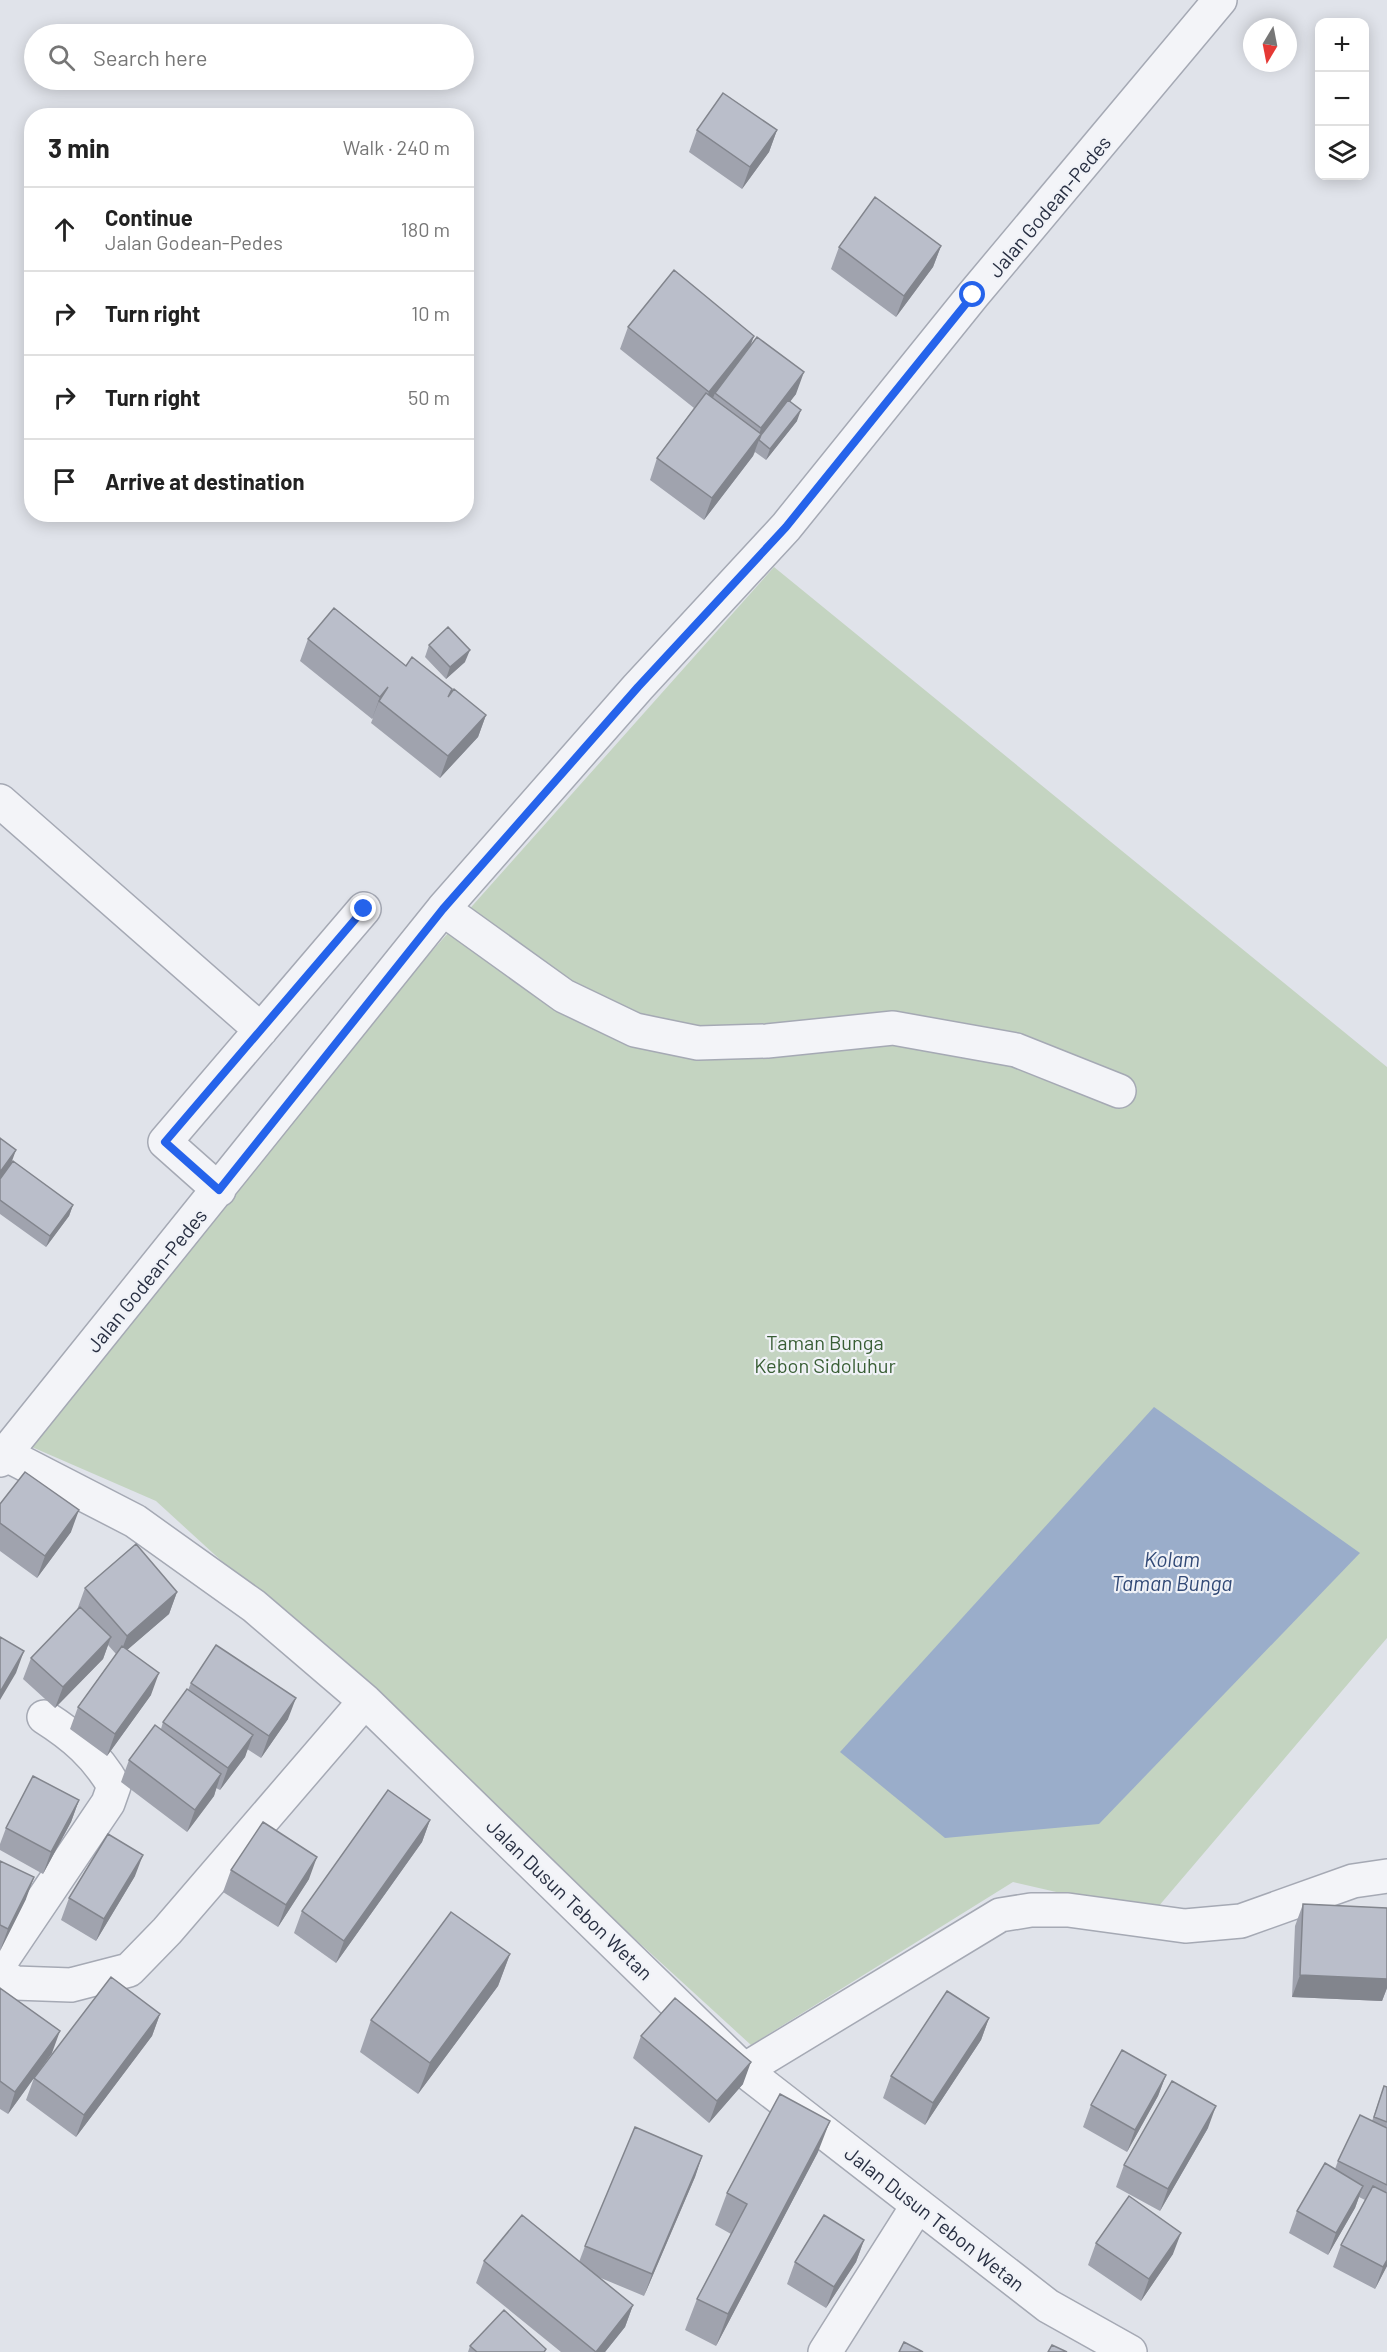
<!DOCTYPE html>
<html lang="en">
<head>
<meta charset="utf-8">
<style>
	:root { --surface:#fff; --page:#f2f2f2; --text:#222; --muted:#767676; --line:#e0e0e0 }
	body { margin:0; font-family:Barlow,sans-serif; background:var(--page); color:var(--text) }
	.controls { position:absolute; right:18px; top:18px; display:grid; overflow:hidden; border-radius:12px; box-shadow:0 3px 15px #0003 }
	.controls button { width:54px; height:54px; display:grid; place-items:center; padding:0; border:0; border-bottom:2px solid var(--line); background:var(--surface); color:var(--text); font:30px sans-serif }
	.compass { position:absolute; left:1243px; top:18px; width:54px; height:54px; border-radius:50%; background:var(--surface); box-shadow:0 3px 15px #0003; rotate:190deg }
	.stop { position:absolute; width:18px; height:18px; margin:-14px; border:4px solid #2563eb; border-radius:50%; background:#fff }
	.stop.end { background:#2563eb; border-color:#fff; box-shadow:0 2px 6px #0008 }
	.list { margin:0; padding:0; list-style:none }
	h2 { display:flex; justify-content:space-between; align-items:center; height:78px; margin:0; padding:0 24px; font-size:26px }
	h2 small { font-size:20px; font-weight:400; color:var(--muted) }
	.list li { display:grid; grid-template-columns:39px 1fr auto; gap:18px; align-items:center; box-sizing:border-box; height:84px; padding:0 24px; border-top:2px solid var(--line) }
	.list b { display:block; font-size:22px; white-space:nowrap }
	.list p { margin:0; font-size:20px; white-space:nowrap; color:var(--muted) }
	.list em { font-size:20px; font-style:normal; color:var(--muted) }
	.icon { flex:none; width:33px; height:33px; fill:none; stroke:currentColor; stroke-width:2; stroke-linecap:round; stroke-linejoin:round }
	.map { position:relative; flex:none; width:1387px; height:2352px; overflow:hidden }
	.search { position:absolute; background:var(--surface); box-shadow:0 3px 15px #0003; left:24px; top:24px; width:450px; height:66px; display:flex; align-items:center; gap:15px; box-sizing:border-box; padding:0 21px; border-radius:33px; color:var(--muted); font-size:22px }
	.panel { position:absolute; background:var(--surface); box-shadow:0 3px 15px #0003; left:24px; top:108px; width:450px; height:414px; border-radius:24px }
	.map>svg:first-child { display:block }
	.green { fill:#c4d4c1 }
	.water { fill:#9aadca }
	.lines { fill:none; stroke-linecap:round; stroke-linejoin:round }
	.minor-casing { stroke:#a5a9b4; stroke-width:36 }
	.minor { stroke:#f3f4f8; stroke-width:33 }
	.wall { fill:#a0a3ae }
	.shaded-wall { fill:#82858d }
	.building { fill:#babeca; stroke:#82858d; stroke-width:1.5 }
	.route { stroke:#2563eb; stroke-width:8 }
	.labels { text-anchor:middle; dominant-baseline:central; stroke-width:4.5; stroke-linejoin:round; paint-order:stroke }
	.street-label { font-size:20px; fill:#282f42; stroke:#f0f2f7 }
	.park-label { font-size:20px; fill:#395e35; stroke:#f0f2f7 }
	.water-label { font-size:21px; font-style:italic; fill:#314976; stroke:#f0f2f7 }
</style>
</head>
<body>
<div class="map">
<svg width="1387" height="2352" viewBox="0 0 1387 2352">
	<rect width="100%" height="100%" fill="#e0e3ea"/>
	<path class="green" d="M774,567l613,500v571l-235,276 -139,-32 -262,163 -595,-544 -154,-67z"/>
	<path class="water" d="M1154,1407l206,146 -261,271 -154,14 -105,-86z"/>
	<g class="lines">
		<defs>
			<path id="minor" d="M0,801l261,229
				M443,909l121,87 71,34 63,13 69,-2 126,-13 123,22 103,41
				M219,1190l-54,-48 199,-233
				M5,1454l130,67 119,85 111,95 379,369 304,236 82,46
				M0,1460l443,-551 195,-222 148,-160 187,-232 247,-295
				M0,1963l108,-160 6,-17c-18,-31 -40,-50 -70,-69
				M0,1974l15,9 56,2 58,-15 38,-39 198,-230
				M744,2070l256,-155 31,-5h37l117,16 56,-5 112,-40 34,-5
				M825,2352l93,-147"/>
		</defs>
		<use href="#minor" class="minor-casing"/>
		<use href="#minor" class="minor"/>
	</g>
	<path class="wall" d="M697,130h80l-8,22 -27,37 -53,-37z
		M941,246l-8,21 -37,50 -65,-48 8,-22z
		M628,327l123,18 45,49 -6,7 7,20 -31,39 -11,-8 -2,4 -49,64 -54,-40 7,-22 37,-50 -74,-59z
		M308,639l98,27 45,27 35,22 -8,22 -38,41 -69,-55 2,-5 -1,1 -72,-58z
		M429,645l36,17 -19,17 -21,-22z
		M0,1138l12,25 61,42 -4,11 -23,31 -46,-33z
		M0,1504l71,28 -34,46 -37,-27z
		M85,1588l92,4 -8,22 -42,36 24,45 -44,61 -37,-27 8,-22 38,-53 -8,-9 -5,14 -48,49 -32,-29 8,-21 46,-48z
		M191,1683l97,36 -27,39 -14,-9 -2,8 -25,33 -4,-2 -2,8 -27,36 -66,-50 8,-22 32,-31 2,-7 25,-32z
		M79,1800l-8,22 -28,52 -43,-24v-6l6,-16z
		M430,1820l-8,22 -86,121 -42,-30 8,-22z
		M0,1861l26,38 -26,52z
		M231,1870l78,9 -31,48 -55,-35z
		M135,1876l-39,65 -35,-21 8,-22z
		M1303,1904l84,4v80l-5,13 -90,-4 3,-71z
		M510,1954l-12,32 -80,108 -58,-42 11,-32z
		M0,1988l52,65 -44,61 -8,-5z
		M160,2014l-8,22 -76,101 -50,-37 8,-22z
		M989,2018l-8,22 -56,85 -42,-27 8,-22z
		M641,2036l102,48 -34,39 -76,-65z
		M1166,2075l-8,21 -31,56 -44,-25 8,-22z
		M1384,2086l3,1v179l-12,23 -42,-22 8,-22 24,-45 -6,-3 -4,11 -27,47 -39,-22 8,-22 38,-42 3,-8 34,-40z
		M1208,2128l-48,83 -44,-24 8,-22z
		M818,2152l-102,194 -31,-16 12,-31 34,-65 -16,-9 12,-32z
		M702,2156l-7,21 -51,119 -48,-20 37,29 -8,22 -20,25h-44l-85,-69 8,-22 95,1 6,-16z
		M864,2240l-8,22 -30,46 -39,-24 8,-22z
		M1096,2243l77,11 -32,47 -53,-36z
		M470,2346l76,3 -1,3h-77z"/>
	<path class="shaded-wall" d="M777,130l-8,22 -27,37 8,-22z
		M941,246l-8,21 -37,50 8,-21z
		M754,336l-8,22 -31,35 -2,5 -12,15 8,-21z
		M804,372l-8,22 -36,47 -1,-1 -6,16 -49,64 8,-22 46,-60 3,-10z
		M801,410l-4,11 -31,39 4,-11z
		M470,650l-5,12 -19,17 4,-12z
		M388,687l-9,14 -7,18 8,-22z
		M486,715l-8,22 -38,41 8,-22z
		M16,1150l-8,22 -8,11v-11z
		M73,1205l-4,11 -23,31 4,-11z
		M79,1510l-8,22 -34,46 8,-22z
		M177,1592l-8,22 -50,43 8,-21z
		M111,1637l-8,22 -48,49 8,-21z
		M24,1651l-8,22 -16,27v-8z
		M159,1673l-8,22 -44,61 8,-22z
		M296,1698l-8,21 -27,39 8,-22z
		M253,1735l-8,22 -25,33 8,-22z
		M221,1774l-7,22 -27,36 8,-22z
		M79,1800l-8,22 -28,52 8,-22z
		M430,1820l-8,22 -86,121 8,-22z
		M143,1855l-8,21 -39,65 8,-22z
		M317,1857l-8,22 -31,48 8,-22z
		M34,1877l-8,22 -26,52 8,-22z
		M510,1954l-12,32 -80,108 12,-31z
		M1300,1975l87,4v9l-5,13 -90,-4z
		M160,2014l-8,22 -76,101 8,-22z
		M989,2018l-8,22 -56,85 8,-22z
		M60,2031l-8,22 -44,61 7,-22z
		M751,2062l-8,22 -34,39 8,-22z
		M1166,2075l-8,21 -31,56 8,-22z
		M1216,2106l-8,22 -48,83 8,-22z
		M830,2121l-12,31 -102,194 12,-32z
		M702,2156l-7,21 -51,119 8,-22z
		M1363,2186l-8,22 -27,47 8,-22z
		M1181,2233l-8,21 -32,47 8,-22z
		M864,2240l-8,22 -30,46 8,-21z
		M1387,2260v6l-12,23 8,-22z
		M633,2305l-8,22 -20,25h-10z"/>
	<path class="building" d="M723,93l54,37 -27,37 -53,-37z
		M875,197l66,49 -37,50 -65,-49z
		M674,270l80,66 -45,56 -81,-65z
		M757,337l47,35 -43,56 -46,-35z
		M706,393l55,41 -49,64 -55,-40z
		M788,400l13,10 -31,39 -11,-9 2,-5z
		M334,608l72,58 6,-9 40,32 -4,8 6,-8 32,26 -38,41 -69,-55 9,-14 -8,10 -72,-58z
		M448,627l22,23 -20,17 -21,-22z
		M0,1138l16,12 -16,22z
		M13,1161l60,44 -23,31 -50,-36v-21z
		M25,1472l54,38 -34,46 -45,-33v-19z
		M136,1544l41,48 -50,44 -42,-48z
		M80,1607l31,30 -48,50 -32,-29z
		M0,1637l24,14 -24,41z
		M216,1645l80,53 -27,38 -78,-53z
		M122,1646l37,27 -44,61 -37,-27z
		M187,1689l66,46 -25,33 -65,-46z
		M155,1725l66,49 -26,36 -66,-50z
		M33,1776l46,24 -28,52 -45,-24z
		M388,1790l42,30 -86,121 -42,-30z
		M263,1822l54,35 -31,48 -55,-35z
		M108,1834l35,21 -39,64 -35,-21z
		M0,1861l34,16 -26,52 -8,-4z
		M1303,1904l84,4v71l-87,-4z
		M451,1912l59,42 -80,109 -59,-43z
		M111,1977l49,37 -76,101 -50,-37z
		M0,1988l60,43 -45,61 -15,-11z
		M947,1991l42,27 -56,85 -42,-27z
		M675,1998l76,64 -34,39 -76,-65z
		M1122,2050l44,25 -31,55 -44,-25z
		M1172,2081l44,25 -48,83 -44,-24z
		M1384,2086l3,1v35l-13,-5z
		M780,2094l50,27 -102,193 -31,-15 50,-95 -20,-11z
		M1360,2115l27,13v57l-49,-24z
		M635,2127l67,29 -50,118 -67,-28z
		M1325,2163l38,23 -27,47 -39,-22z
		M1373,2186l14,7v67l-4,7 -42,-22z
		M1129,2196l52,37 -32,46 -53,-36z
		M522,2215l111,90 -37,47 -112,-91z
		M824,2215l40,25 -30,47 -39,-25z
		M504,2310l42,39 -2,3h-67l-7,-6z
		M904,2342l19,10h-24z
		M1052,2345l15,7h-19z"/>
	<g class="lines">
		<path class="route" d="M364,909l-199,233 54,48 224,-281 195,-222 148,-160 187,-232"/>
	</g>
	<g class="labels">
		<g class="street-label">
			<text transform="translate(1049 206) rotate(-50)">Jalan Godean-Pedes</text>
			<text transform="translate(146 1280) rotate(-51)">Jalan Godean-Pedes</text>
			<text transform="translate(570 1899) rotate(44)">Jalan Dusun Tebon Wetan</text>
			<text transform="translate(935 2218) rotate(38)">Jalan Dusun Tebon Wetan</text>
		</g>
		<g class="park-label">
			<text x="825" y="1342">Taman Bunga<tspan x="825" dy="23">Kebon Sidoluhur</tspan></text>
		</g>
		<g class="water-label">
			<text x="1172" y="1558">Kolam<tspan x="1172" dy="24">Taman Bunga</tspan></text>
		</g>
	</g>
</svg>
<div class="controls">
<button>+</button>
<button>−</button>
<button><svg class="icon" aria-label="layers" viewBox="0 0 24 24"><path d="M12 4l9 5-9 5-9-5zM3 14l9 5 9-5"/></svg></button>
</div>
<svg class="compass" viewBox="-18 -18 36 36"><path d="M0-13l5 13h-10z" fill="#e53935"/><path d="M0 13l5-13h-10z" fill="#767676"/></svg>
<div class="stop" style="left:973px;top:295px"></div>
<div class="stop end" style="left:364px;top:909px"></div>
<div class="search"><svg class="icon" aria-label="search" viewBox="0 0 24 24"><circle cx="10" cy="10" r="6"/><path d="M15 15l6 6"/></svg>Search here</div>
<section class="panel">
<h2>3 min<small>Walk · 240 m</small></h2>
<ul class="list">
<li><svg class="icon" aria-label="ahead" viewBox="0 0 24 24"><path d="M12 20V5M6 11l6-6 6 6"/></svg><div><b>Continue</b><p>Jalan Godean-Pedes</p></div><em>180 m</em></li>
<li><svg class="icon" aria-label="right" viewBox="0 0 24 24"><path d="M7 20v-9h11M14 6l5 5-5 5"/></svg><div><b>Turn right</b></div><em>10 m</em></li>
<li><svg class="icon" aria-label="right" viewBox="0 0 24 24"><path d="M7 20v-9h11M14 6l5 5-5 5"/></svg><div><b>Turn right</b></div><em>50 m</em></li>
<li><svg class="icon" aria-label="arrive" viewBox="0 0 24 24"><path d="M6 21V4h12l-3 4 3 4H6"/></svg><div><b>Arrive at destination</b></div></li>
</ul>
</section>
</div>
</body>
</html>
